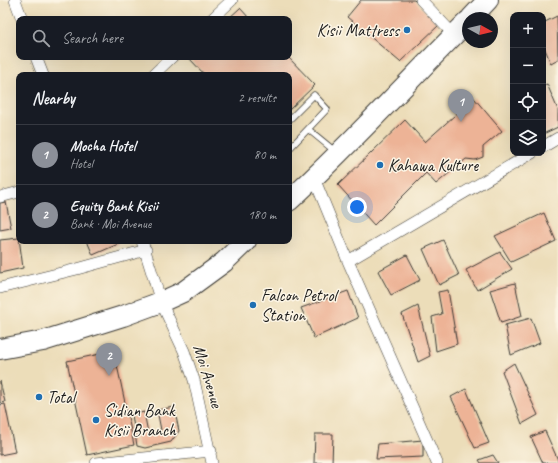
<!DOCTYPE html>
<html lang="en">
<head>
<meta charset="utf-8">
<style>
	:root { --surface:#171b24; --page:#20242c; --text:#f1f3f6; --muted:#9ea1a6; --line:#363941; --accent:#8c9099 }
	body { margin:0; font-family:Caveat,sans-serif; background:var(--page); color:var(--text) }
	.controls { position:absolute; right:12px; top:12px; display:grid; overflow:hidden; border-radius:8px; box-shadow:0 4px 16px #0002 }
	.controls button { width:36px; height:36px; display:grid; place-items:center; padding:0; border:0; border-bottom:1px solid var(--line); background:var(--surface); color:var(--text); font:20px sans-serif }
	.compass { position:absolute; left:462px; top:12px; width:36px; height:36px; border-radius:50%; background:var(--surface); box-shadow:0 4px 16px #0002; rotate:98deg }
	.you { position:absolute; left:357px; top:207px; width:14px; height:14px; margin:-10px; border:3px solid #fff; border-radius:50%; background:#1a73e8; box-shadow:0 0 0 6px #1a73e833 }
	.badge { display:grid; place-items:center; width:26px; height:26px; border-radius:50%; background:var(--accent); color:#fff; font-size:13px; font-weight:700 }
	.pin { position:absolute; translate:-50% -33px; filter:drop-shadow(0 1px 2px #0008) }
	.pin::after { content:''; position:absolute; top:21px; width:14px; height:12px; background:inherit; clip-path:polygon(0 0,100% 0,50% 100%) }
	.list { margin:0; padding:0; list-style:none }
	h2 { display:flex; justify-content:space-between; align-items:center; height:52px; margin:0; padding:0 16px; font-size:17px }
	h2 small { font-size:13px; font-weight:400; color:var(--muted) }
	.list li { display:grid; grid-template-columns:26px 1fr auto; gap:12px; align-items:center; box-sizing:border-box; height:60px; padding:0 16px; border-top:1px solid var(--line) }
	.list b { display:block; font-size:15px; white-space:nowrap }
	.list p { margin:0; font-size:13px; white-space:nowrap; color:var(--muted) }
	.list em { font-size:13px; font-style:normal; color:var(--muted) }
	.icon { flex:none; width:22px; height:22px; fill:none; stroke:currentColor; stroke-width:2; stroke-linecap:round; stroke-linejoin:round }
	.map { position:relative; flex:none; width:558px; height:463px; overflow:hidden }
	.search { position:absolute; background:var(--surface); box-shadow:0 4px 16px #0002; left:16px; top:16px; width:276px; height:44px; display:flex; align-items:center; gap:10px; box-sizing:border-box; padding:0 14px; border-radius:8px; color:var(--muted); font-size:15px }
	.panel { position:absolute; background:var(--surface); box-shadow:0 4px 16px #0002; left:16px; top:72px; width:276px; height:172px; border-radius:8px }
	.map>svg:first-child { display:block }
	.building { fill:#edb396 }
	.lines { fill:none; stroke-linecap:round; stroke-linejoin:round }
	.lane-casing { stroke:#3b3934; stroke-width:7 }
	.street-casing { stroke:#3b3934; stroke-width:12 }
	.highway-casing { stroke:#3b3934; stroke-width:22 }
	.lane { stroke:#fff; stroke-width:5.5 }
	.street { stroke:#fff; stroke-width:11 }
	.highway { stroke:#fff; stroke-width:20 }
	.poi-dot { fill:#1f6fb2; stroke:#fcf5e5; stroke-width:1.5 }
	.labels { text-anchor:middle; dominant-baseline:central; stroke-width:3; stroke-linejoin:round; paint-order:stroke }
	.poi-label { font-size:17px; fill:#1c1c1c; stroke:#fcf5e5; text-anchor:start }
	.street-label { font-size:17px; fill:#1c1c1c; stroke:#fcf5e5 }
</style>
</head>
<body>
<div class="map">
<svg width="558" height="463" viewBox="0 0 558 463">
	<rect width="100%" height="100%" fill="#fcf5e5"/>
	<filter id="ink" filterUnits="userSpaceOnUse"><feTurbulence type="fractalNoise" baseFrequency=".025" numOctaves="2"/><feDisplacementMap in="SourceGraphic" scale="8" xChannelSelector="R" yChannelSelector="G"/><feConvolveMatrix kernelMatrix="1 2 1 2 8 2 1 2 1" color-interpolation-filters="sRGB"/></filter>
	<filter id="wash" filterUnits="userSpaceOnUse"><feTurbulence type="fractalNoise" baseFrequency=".012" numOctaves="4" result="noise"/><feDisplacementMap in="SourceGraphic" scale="16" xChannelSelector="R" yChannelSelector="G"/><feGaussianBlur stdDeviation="0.9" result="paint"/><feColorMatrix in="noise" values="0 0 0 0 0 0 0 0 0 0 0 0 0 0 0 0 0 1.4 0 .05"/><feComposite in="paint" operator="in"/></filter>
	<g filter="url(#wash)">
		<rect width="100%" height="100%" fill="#ecddb9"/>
		<g id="blocks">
			<path class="building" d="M361,0h53l25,25 -39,37 -53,-45z
				M240,8l10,11h-22z
				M557,16l1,44 -7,4 -8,-20v-21z
				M191,57h97l27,28 -26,25v-35h-84l-16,-17z
				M547,84l11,26v17l-15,7v-48z
				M474,98l28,33 -19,16v10l-8,3 -9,-1 -30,25 -10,-11 -52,52 -36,-40 67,-65 20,22z
				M6,202l5,26 -11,2v-27z
				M544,213l12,28 -45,21 -16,-26z
				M19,238l4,30 -23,5v-33z
				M443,240l16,35 -20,10 -16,-36z
				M87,241h38l-32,14z
				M500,252l12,17 -35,21 -11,-20z
				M407,255l13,25 -29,15 -13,-24z
				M515,283l7,33 -21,7 -11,-33z
				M448,290l9,54 -21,7 -4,-34 10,-3 -4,-22z
				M348,291l10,27 -44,20 -13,-30z
				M418,306l12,50 -12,6 -16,-48z
				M531,318l9,25 -29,12 -6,-30z
				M114,351l20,94 -47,10 -20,-94z
				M514,363l24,52 -16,9 -20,-53z
				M0,381l5,21 -5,1z
				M466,389l23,54 -14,5 -24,-51z
				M5,404l10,48 -15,3v-50z
				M174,407l5,24 -8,11 -26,6 -8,-2 -5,-31 12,-3 4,21 13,-3 -4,-20z
				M545,431l13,29v3h-15l-12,-26z
				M315,434h18l-1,29h-18z
				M423,440v17l-47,2 2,-15z
				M493,455l5,8h-17l-2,-3z"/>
		</g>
	</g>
	<g filter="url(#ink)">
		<use href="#blocks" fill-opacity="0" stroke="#3b3934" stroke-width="1"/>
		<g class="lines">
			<defs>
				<path id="lane" d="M289,120l25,-25 13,14 -38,40
					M308,129l28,23"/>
				<path id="street" d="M15,0l7,19
					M421,0l33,35
					M212,19l20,-19
					M36,57l7,18
					M153,75l19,-18
					M543,147l15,-9
					M314,178l34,83 89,202
					M0,197l19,-5
					M142,241l19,61 23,49 10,29 18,83
					M348,261l184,-108
					M0,288l77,-19 69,-19
					M96,463l115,-12"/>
				<path id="highway" d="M471,18l17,-18
					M289,201c62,-57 119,-120 179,-180
					M0,349l43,-8 80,-25 38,-14 22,-10 41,-30 22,-21"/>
			</defs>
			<use href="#lane" class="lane-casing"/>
			<use href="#street" class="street-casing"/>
			<use href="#highway" class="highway-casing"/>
			<use href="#lane" class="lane"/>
			<use href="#street" class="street"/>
			<use href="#highway" class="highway"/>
		</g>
	</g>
	<g class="poi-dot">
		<circle cx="407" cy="30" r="4"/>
		<circle cx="380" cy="165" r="4"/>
		<circle cx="253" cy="305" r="4"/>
		<circle cx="39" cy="397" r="4"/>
		<circle cx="96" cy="420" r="4"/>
	</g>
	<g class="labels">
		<g class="poi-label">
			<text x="399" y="30" text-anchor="end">Kisii Mattress</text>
			<text x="388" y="165">Kahawa Kulture</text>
			<text x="261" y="295">Falcon Petrol<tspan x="261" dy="20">Station</tspan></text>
			<text x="47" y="397">Total</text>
			<text x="104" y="410">Sidian Bank<tspan x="104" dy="20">Kisii Branch</tspan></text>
		</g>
		<g class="street-label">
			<text transform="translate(208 376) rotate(73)">Moi Avenue</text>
		</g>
	</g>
</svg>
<div class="controls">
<button>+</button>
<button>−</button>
<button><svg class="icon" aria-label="locate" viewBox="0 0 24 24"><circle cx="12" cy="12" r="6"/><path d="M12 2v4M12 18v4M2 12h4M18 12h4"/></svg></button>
<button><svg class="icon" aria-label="layers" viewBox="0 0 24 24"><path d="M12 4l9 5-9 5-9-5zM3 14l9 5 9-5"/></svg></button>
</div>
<svg class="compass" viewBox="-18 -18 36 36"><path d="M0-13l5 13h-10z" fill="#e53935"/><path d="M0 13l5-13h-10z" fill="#9ea1a6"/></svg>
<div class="you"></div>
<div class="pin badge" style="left:461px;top:122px">1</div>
<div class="pin badge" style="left:109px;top:376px">2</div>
<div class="search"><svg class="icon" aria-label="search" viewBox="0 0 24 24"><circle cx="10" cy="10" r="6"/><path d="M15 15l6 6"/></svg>Search here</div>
<section class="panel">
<h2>Nearby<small>2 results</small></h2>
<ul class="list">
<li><span class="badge">1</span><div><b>Mocha Hotel</b><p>Hotel</p></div><em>80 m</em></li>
<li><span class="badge">2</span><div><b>Equity Bank Kisii</b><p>Bank · Moi Avenue</p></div><em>180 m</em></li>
</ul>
</section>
</div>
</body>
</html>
